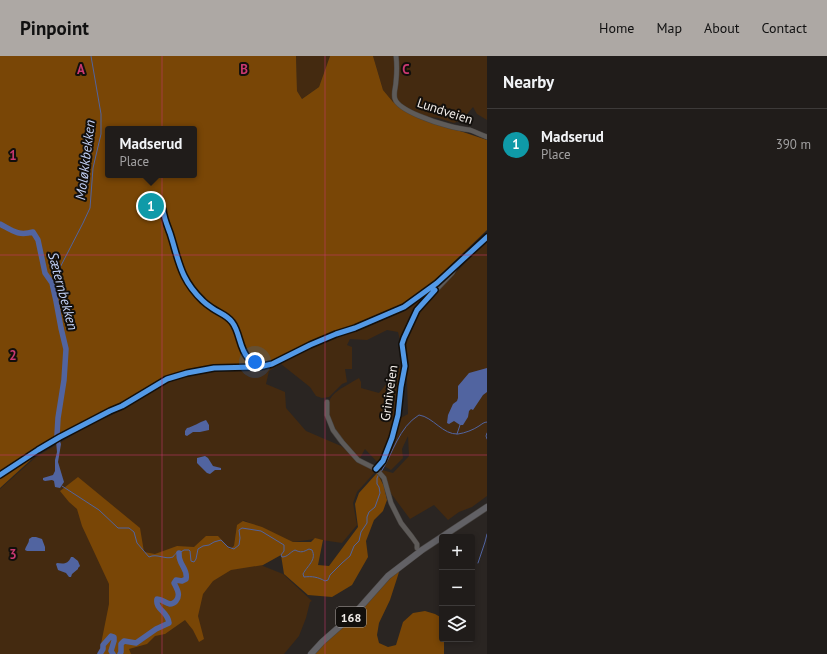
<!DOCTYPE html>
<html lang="en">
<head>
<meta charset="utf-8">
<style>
	:root { --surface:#201c1a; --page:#282523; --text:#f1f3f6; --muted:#a2a1a2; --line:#3d3a39; --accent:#ada8a4 }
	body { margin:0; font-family:"PT Sans",sans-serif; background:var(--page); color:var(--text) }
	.controls { position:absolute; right:12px; bottom:12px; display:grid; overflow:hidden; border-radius:4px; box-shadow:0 2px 6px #0003 }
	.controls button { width:36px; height:36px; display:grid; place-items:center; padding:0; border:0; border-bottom:1px solid var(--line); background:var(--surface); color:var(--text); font:20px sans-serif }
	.you { position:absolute; left:255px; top:306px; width:14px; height:14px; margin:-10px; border:3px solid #fff; border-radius:50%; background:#1a73e8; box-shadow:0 0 0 6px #1a73e833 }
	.badge { display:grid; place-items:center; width:26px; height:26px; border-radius:50%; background:var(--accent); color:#fff; font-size:13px; font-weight:700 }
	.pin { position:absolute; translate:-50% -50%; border:2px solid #fff; box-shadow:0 1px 4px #0006 }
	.popup { position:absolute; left:105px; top:70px; width:92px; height:52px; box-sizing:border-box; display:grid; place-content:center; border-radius:4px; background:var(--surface); filter:drop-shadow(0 1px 3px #0005); font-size:13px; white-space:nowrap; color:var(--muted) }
	.popup b { font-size:15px; color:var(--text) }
	.popup::after { content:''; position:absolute; left:50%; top:100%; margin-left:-8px; border:8px solid transparent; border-top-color:var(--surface) }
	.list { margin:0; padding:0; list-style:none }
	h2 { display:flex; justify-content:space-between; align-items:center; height:52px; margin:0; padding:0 16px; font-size:17px }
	h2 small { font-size:13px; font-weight:400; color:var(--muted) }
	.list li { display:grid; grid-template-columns:26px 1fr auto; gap:12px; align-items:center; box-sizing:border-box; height:72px; padding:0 16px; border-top:1px solid var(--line) }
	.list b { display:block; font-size:15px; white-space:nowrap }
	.list p { margin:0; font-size:13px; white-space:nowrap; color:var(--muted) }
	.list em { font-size:13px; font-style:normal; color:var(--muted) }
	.icon { flex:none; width:22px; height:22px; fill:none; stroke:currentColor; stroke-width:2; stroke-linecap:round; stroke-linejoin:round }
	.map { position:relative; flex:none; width:487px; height:598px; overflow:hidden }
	header { display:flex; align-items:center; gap:24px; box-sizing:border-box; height:56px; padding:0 20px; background:var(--accent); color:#111 }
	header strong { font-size:19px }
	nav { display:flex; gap:22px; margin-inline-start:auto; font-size:14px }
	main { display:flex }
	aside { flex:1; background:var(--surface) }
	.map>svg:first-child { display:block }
	.green { fill:#442a10 }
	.forest { fill:#794606; fill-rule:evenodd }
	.water { fill:#5164a0 }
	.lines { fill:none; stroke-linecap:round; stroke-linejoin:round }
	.stream { stroke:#5164a0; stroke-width:1 }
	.river { stroke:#5164a0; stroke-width:5.5 }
	.minor-casing { stroke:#474340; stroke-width:5.5 }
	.major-casing { stroke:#474340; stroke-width:7 }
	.minor { stroke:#5e5b59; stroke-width:4.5 }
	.major { stroke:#626165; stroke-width:6 }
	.cycleway-casing { stroke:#120f0c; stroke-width:8 }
	.cycleway { stroke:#5399e6; stroke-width:5 }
	.grid { fill:none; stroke:#c93870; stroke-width:1; stroke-opacity:0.55 }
	.labels { text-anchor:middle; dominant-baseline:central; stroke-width:4; stroke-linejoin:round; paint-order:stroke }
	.shield { fill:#120f0c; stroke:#b0aba7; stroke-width:1 }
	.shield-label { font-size:12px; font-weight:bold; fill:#f3eeea }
	.street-label { font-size:13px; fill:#f3eeea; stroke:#120f0c }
	.water-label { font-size:14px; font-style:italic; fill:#c2d0f6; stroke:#120f0c }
	.grid-label { font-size:13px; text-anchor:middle; font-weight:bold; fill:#c93870; stroke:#120f0c; stroke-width:4; stroke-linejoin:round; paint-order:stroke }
</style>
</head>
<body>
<header>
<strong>Pinpoint</strong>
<nav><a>Home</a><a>Map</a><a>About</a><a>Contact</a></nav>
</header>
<main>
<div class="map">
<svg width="487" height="598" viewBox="0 0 487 598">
	<rect width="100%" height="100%" fill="#2a2522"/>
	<path class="green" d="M296,0h34l-11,31 -17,12 -5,-8z
		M373,0h114v64l-10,-6 -4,-7 -11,13 -8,3 -16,-5 -20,-3 -16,-8 -9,-5 -10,-12z
		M487,184v256l-15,11 -13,5 -11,8 -14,-15 -24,14 -35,-47 -18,20 -4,11 4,22 -15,18 -27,-4 -22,3 -50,-22 20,46 20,8 29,27 -2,1 -4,16 -7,18 -15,18h-284v-165l36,-32 60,-36 14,-5 64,-38 43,-8h28l10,-4 16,-3 48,-23 67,-27 30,-15 25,-19 -27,33 -14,28 -2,-8 -11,-2 -20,10 -17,-1 -3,6 5,2v22h-7l2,13 -5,2 -13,13 -7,1 -6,-2 -6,-9 -29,-23 -12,7 -3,13 19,8 1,16 20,23 35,15 26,20 26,7 16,-17 -1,-20 -6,13 1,9 -12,12 -13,-7 -13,-14 -5,9c-14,-13 -46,-46 -25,-65 7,-6 16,-10 24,-15l2,4v6l18,5 21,-26h2l-4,34 -5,21 15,-8 -2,-68 4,-18 13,-21z"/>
	<path class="forest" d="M0,0h296l1,35 5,8 17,-12 11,-31h43l10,34 10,12 37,19 57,19v90l-71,68 -30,15 -67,27 -48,23 -16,3h-47l-40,10 -42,26 -71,34 -18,11 -2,9 -35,32zM108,73h86v46h-86z
		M377,417l7,13 3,14 -4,11 -9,9 -8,21 2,16 -16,28 -20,12 -24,-2 -24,-21 -3,-19 -18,10 -32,5 -18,11 -10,13 -5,22 6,23 -5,3 -6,-12 -8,-10 -20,14 -10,2 -8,8 -18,5 2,5h-32l10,-50v-20l-27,-58 -5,-17 -8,-7 -9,-11 18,-14 62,51 4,24 11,2 22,-8 17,1 12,-11h12l12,13 4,-3 3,-21 6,-4 19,6 31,15h18l4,-4 8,2 -5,25 11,1 29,-39 -3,-23 4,-11z
		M400,513l-10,31 -11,23 -2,12 2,8 9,4 8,-2 7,-23 10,-9 12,-2 10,3 7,4v21h2v15h-130l16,-18z"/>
	<path class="water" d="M487,312v24l-4,3 -10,15 -2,-1 -2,2 -1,6 -5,8h-3l-6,-4 -5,3 -2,-1 1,-8 5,-11 4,-3 1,-3v-12l11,-13z
		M206,364l3,5v5l-9,2h-7l-6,4 -2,-1v-4l2,-3c6,-1 12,-6 19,-8z
		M59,383l2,5 -3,18 6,20 -4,6 -5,-1 -1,-6 -2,-1 -7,1 -2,-1v-2l10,-3 2,-4v-11l2,-8 -1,-11z
		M205,400l3,2 5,8 8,2v2h-6l-5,4 -3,-1 -10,-10v-5z
		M32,481h4l6,2 3,8v4h-18l-2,-1c1,-5 4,-6 4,-11z
		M71,501h2l5,4 2,5 -2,2v1l-6,5 -1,3h-2l-3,-4 -8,-3 -2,-6 1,-1c7,1 11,1 14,-6z"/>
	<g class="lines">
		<path class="stream" d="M52,227l31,-60 7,-15 3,-40 8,-34v-20l-10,-58
			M487,377l-1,3 1,3
			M457,378l3,-9
			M381,416c12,-19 18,-45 38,-57 14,2 24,20 39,19 7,-1 15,-4 21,-8 3,-2 5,-4 8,-4
			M62,430l37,24 19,18h11l5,4 3,11 12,14c8,-4 16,3 24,0 0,-1 4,-4 4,-5l2,1 5,-3h5l1,1 1,10 3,1 2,-3 2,-10 5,-3 6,-1 5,-3 7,-2 7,7 6,2 5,-4 1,-7 -1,-8 3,-2 19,3 23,14v6l-3,4 1,2c6,0 8,-5 13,-7 6,3 8,2 14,-1l3,1c5,10 -5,16 -9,24l1,3c8,-1 14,0 21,4l3,-1 2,-5 12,-12 8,-7 4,-10 5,-5 2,-9 6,-9v-6l2,-5 6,-5 5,-14 -1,-6 -2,-3v-6l2,-4
			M478,507l7,-21 2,-8"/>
		<path class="river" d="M0,168c13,7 18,12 33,8l5,8 7,33 7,10 4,18 5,27 5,21 -2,31 -6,38 -1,17 1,5
			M100,598l3,-5v-4l8,-9 3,1v4l-3,10 2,3
			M120,598l1,-2v-8l3,-3 12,2 20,-14 13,-6c-1,-12 -14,-13 -12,-24 5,0 8,4 13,5 3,0 4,-1 6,-3 5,-6 1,-12 -2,-18l2,-3 6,1 4,-2c2,-8 -4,-12 -6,-19 -1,-2 -1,-4 -1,-7"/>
		<defs>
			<path id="minor" d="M396,0c1,8 1,16 0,25 0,6 -3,12 -1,18 4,12 42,24 54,27 7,2 14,3 21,4 6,2 11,5 17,7
				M163,154c1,8 4,15 7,23 9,28 10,46 33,68 2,2 6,5 9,7 7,5 15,7 20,14 8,10 7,26 16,36 4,4 11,6 16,8
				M327,346v13l6,15 9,12 16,18 18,9 8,9 7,25 10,20 11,14 5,7v4
				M376,413l7,-8 9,-23 6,-23 3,-28 4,-21 -3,-22 10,-24 5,-10 35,-37 6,-10 29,-26"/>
			<path id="major" d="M311,598l11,-12 34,-30 32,-36 34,-26 65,-43"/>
		</defs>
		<use href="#minor" class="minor-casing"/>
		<use href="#major" class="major-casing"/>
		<use href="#minor" class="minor"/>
		<use href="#major" class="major"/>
		<defs>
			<path id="cycleway" d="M163,154c1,8 4,15 7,23 9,28 10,46 33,68 2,2 6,5 9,7 7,5 15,7 20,14 8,10 7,26 16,36 4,4 11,6 16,8
				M376,413l7,-8 9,-23 6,-23 3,-28 4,-21 -3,-22 2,-6 13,-28 18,-20
				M0,419l38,-25 22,-13 50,-26 12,-5 45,-27 20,-6 27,-5 45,-1 13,-3 38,-19 26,-11 19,-6 49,-21 33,-24 50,-46"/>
		</defs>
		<use href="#cycleway" class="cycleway-casing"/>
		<use href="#cycleway" class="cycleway"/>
	</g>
	<path class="grid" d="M162,0v598M325,0v598M0,199h487M0,399h487"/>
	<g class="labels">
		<rect class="shield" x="336" y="551" width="30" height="20" rx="3"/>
		<g class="shield-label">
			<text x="351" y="561">168</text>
		</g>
		<g class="street-label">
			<text transform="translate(445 55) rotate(18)">Lundveien</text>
			<text transform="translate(389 337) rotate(-82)">Griniveien</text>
		</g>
		<g class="water-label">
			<text transform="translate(85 104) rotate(-83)">Moløkkbekken</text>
			<text transform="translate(63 235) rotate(75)">Sæternbekken</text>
		</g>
	</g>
	<g class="grid-label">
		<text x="81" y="18">A</text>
		<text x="244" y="18">B</text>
		<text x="406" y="18">C</text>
		<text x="13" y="104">1</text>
		<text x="13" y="304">2</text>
		<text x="13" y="503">3</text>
	</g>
</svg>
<div class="controls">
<button>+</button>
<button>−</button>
<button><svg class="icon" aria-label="layers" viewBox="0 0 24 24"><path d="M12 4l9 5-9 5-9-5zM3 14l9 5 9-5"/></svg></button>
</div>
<div class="you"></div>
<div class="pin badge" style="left:151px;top:150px;background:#0f9aa8">1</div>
<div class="popup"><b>Madserud</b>Place</div>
</div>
<aside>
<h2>Nearby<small></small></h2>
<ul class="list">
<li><span class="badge" style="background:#0f9aa8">1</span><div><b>Madserud</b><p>Place</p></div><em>390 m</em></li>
</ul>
</aside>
</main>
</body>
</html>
